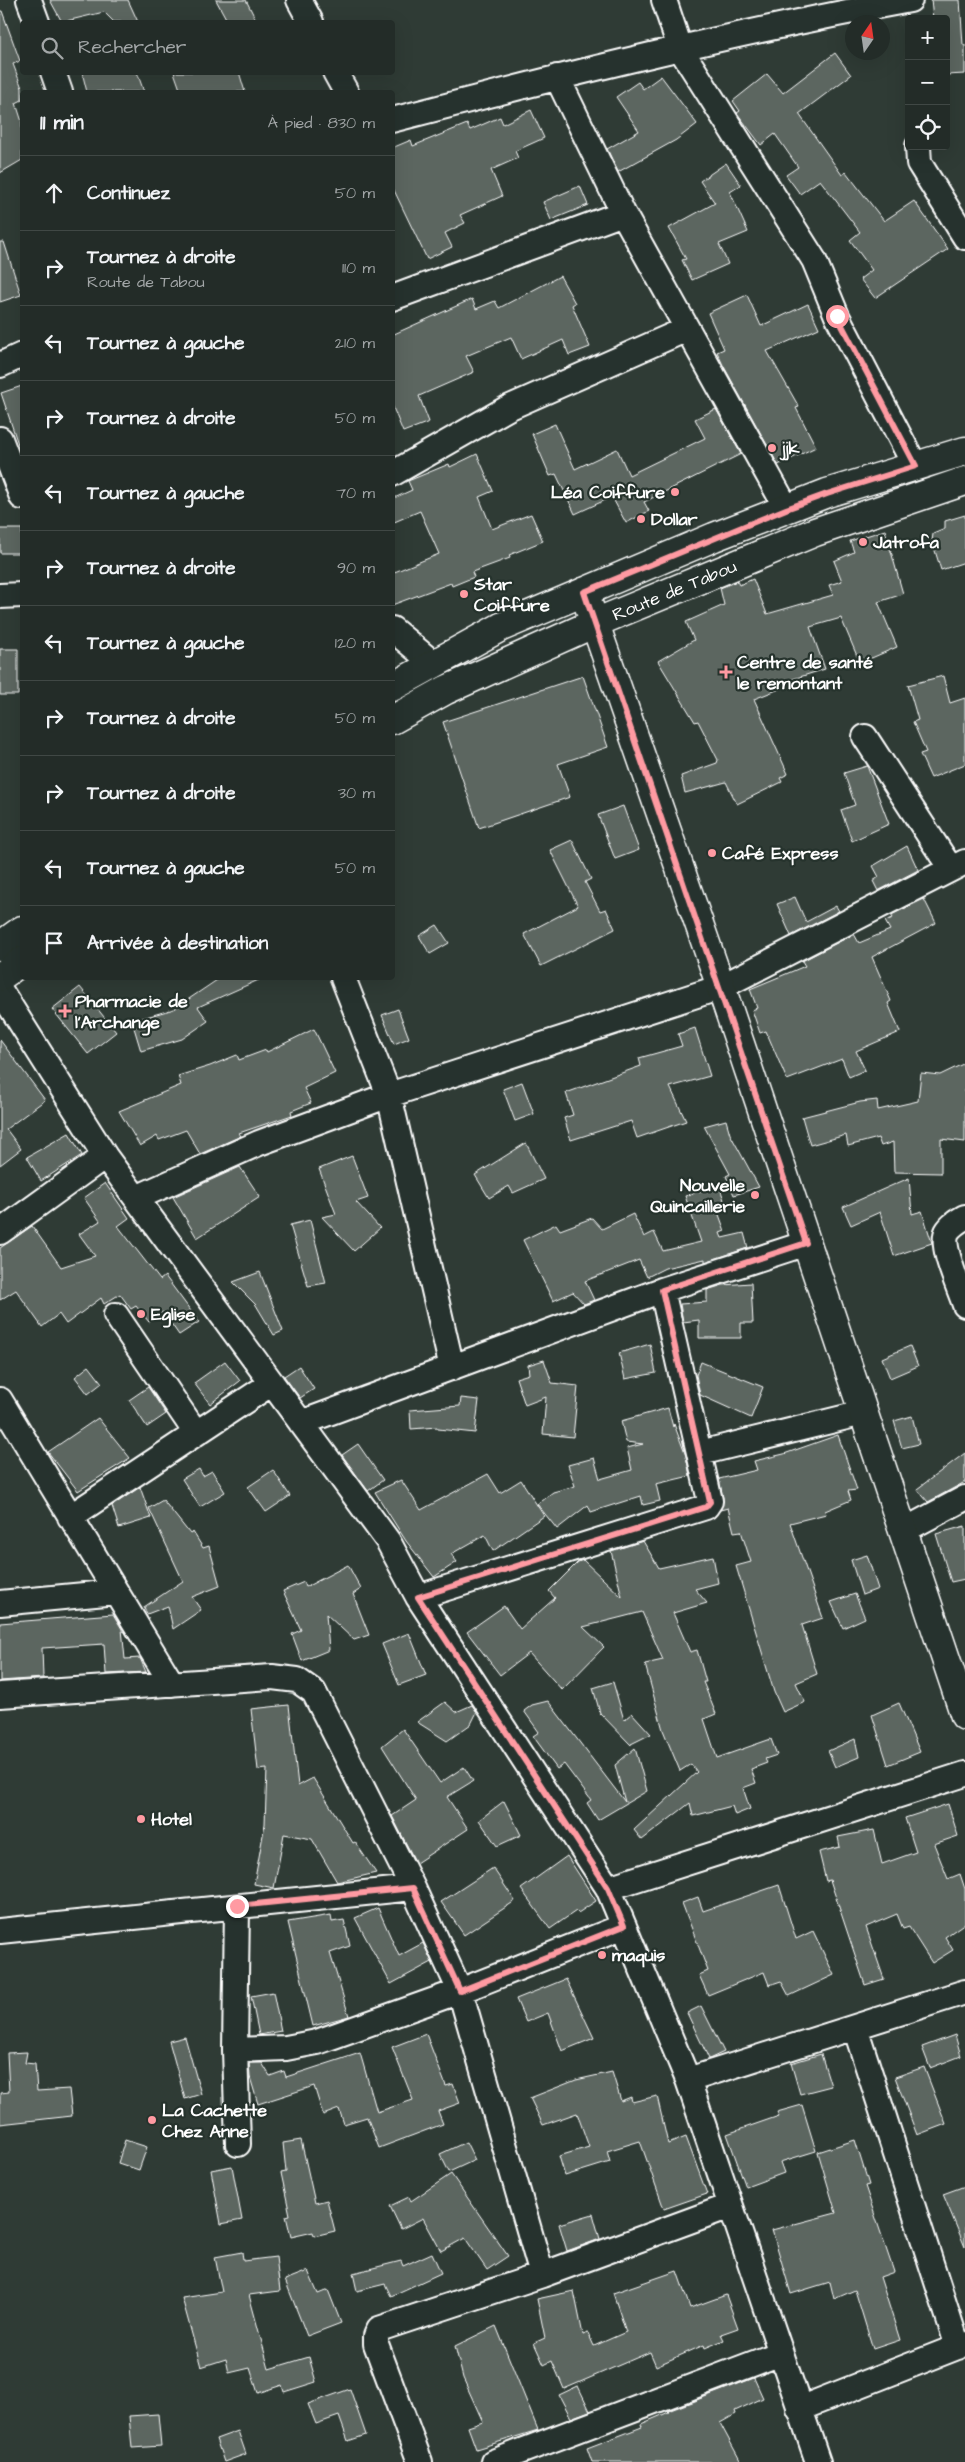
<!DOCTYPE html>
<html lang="fr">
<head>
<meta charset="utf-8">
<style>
	:root { --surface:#232c28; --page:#2b3430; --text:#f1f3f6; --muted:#a3a7a8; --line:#404845 }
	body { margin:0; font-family:"Architects Daughter",sans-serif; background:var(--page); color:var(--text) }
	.controls { position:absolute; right:15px; top:15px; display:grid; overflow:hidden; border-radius:5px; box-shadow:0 5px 20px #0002 }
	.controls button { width:45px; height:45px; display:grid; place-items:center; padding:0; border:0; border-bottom:1px solid var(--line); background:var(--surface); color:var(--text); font:25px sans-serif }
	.compass { position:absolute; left:845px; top:15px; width:45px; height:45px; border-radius:50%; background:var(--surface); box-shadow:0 5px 20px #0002; rotate:13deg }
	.stop { position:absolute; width:15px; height:15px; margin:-11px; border:4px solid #ff9aa2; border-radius:50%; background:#fff }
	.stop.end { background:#ff9aa2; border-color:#fff; box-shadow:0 1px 5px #0008 }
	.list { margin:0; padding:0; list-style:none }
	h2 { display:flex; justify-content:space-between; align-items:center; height:65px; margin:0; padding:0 20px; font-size:21px }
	h2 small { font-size:16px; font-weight:400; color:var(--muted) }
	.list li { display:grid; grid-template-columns:32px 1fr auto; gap:15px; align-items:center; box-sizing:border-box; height:75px; padding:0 20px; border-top:1px solid var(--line) }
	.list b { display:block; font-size:19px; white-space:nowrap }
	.list p { margin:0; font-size:16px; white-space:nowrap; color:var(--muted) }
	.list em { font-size:16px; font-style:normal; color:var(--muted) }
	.icon { flex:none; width:28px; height:28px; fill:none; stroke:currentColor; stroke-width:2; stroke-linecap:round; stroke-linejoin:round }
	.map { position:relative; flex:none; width:965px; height:2462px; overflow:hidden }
	.search { position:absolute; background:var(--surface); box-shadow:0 5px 20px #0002; left:20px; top:20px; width:375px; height:55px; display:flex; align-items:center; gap:12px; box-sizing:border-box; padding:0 18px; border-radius:5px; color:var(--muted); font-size:19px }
	.panel { position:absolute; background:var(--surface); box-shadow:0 5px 20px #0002; left:20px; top:90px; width:375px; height:890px; border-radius:5px }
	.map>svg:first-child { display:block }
	.building { fill:#5b6661; stroke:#fff }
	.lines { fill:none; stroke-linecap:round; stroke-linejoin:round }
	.minor-casing { stroke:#fff; stroke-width:28 }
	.tertiary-casing { stroke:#fff; stroke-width:31 }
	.primary-casing { stroke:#fff; stroke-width:31 }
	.minor { stroke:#26332d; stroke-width:24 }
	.tertiary { stroke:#26332d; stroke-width:28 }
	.primary { stroke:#26332d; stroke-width:28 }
	.route { stroke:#ff9aa2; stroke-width:6 }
	.poi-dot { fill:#ff9aa2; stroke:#26332d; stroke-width:2 }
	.labels { text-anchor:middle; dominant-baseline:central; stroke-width:4.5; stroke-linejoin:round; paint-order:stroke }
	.poi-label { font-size:18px; font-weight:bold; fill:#fff; stroke:#26332d; text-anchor:start }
	.street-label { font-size:18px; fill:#fff; stroke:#26332d }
</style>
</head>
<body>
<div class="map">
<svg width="965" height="2462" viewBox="0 0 965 2462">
	<rect width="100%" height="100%" fill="#2f3b35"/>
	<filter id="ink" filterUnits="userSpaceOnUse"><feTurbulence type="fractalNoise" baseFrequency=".02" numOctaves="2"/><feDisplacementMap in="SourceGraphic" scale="10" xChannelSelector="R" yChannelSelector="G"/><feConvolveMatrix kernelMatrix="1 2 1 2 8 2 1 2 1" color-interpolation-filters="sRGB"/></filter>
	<g filter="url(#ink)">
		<path class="building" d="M50,0h78l10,22h-24l-10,-10 -42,10z
			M216,0h30l11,22h-29z
			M931,0h29l3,45h2v29l-19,1v-56h-13z
			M0,11h2l18,50 -7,3 9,24v12l-6,3 6,19v38l-22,13z
			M835,53l16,22 -52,39 43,61 4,-3 38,49 30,-20 34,48 -73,49 -15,-19 12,-9 -22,-30 10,-8 -40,-52 -20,14 -14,-19 12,-8 -23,-33 -14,11 -24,-32 3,-2 -7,-10 34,-27 16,19z
			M82,72h55l7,20h-57z
			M174,72h65l6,20h-64z
			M661,76l36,48 -21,16 -58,32 -11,-23 32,-18 -23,-34 22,-15 5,7z
			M531,110l13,28 -29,13 3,7 -27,12 11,26 -42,19 5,8 -20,10 7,14 -25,12 -35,-73v-38l19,-8 2,6 54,-22 3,6 30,-13 3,7z
			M726,163l15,22 -11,7 18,40 -29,12 9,20 -36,16 -10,-20 4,-1 -17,-31 46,-25 -15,-22z
			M580,186l8,19 -37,15 -8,-18z
			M0,242h4l17,53 -21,7z
			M560,276l15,27 -3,2 18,42 -21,8 -6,-15 -42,19 -10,-22 -45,19 8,16 -55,24 10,26 -26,10 -11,-27v-70l80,-36 4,10 19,-8 4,7z
			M747,295l14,31 47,-22 11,24 -52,23 32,56 -3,1 20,39 -38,18 -55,-100 -6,-13 7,-3 -16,-36z
			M22,386v61h-3l-18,-54z
			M716,409l25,45 -97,48 5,9 -23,12 -14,-26 -37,17 -19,-40 -6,2 -18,-42 23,-10 20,45 42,-20 12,26 76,-37 -10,-19z
			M477,454l16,37 -14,6 13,32 39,-15 12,27 -34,14 1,3 -38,14 2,5 -22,9 -1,-3 -59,22v-32l47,-19 -19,-43 -28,12v-24l20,-9 -4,-9 41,-17 1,3z
			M965,515v47l-24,8 -9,-29 1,-7 12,-5v-8z
			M0,529h22v24h-22z
			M885,530l18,64 -25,8 19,45 -37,16 -19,-45 -31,9 15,42 -35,11 2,4 -38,15 34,75 -8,4 2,4 -45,22 -11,-22 -41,11 -4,-17 36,-13 1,-3 -20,-39 -3,1 -37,-61 36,-21 -8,-18 38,-17 -4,-17 17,-7 2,4 14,-6 14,35 66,-19 -4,-10 13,-4 -8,-20 20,-9 -4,-11z
			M0,649h18v46h-18z
			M583,676l25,71 -50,17 12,33 -91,31 -36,-106z
			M943,676l7,27 15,-5v66l-34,14 -11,-24 6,-2 -13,-30 5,-2 -10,-35z
			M867,766l22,58 -37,17 -11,-31 14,-5 -11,-32z
			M623,806l16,44 -24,9 -17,-44z
			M572,840l19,39 -6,3 15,29 6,-2 9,20 -74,37 -17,-32 54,-28 -28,-56z
			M907,846l11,24 -40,21 -5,-10 6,-4 -6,-11z
			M795,897l11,25 30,-16 3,5 -48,25 -14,-32z
			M924,899l12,24 -64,34 19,44 -3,2 12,29 -44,19 9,19 -16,7 -7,-18 -55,21 -21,-49 -6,2 -8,-23 5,-2 -7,-19 55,-23 -3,-5 52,-27 5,9 31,-13 -5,-9 8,-3 -2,-3z
			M437,925l12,18 -19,11 -11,-18z
			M220,978h43l-65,29 10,14 -26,18 -41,12 -9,-30 42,-12z
			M80,987l36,45 -28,22 -36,-45z
			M398,1009l11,29 -15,6 -12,-29z
			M695,1028l15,48 -40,11 16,34 -49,17 -6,-17 -60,19 -7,-22 9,-3 -7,-22 75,-27 -2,-8 43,-12 -4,-12z
			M314,1029l21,44 -31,15 7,15 -20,8 1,4 -53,18 2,3 -41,18 -14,-24 -27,10 -2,-4 -17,10 -21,-35 62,-26 -3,-9 32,-10 27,-11 2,5 27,-10 1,2z
			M0,1040l45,60 -39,29 15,20 -21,16z
			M965,1063v79l-24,-3v34l-47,-1 -1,-30 -12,4 -3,-8 -30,8 -2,-11 -36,10 -8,-28 58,-15 17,-2 1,10 40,-9 3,-28 19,2z
			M522,1082l12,32 -19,7 -12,-32z
			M726,1120l4,14 29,53 -25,8 -8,-19 4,-2 -26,-48z
			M69,1133l13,22 -41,26 -14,-24z
			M526,1143l18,36 -31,14 -4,-7 -20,12 -14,-23z
			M352,1156l16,42 -12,4 24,26 -26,23 -32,-34 14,-3 -17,-45z
			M240,1167l20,30 -63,41 -24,-41z
			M909,1178l3,36 10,-3 10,32 -38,13 -14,-44 -29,13 -8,-18z
			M105,1183l24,35 -11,8 42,54 5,-4 34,46 -20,13 -16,-23 -14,10 -13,-16 -5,3 -11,-15 -16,10 -3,-6 -35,26 -7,-10 -17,13 -26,-37 -16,10v-52l32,-22 29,41 34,-11 -16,-22 21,-13 -16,-23z
			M719,1185l8,24 -9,3 7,19 -5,2 2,5 22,-5 4,15 -43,14v-3l-40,9 -18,9 -8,-17 -54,21 9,19 -10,4 -11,-12 -20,9 -30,-61 33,-16 4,6 32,-12 10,11 31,-15 11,23 10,-5 9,19 38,-9 -16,-46z
			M310,1220l16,63 -18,3 -18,-61z
			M260,1272l23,59 -9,4 -18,-30 -23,-23z
			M751,1283l2,40h-12v15h-42v-18l-16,2 -3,-18 27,-2v-12l16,-5z
			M650,1344l6,29 -31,6 -6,-26z
			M910,1346l8,20 -28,12 -8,-20z
			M544,1360l8,23 26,3 -5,51 -30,-3 3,-37 -21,8 -9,-27 13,-4 -1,-9z
			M225,1361l15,20 -30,23 -16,-21z
			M701,1362l62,25 -12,31 -51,-23 -4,-20z
			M89,1366l13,17 -14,11 -13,-17z
			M299,1366l15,23 -14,9 -16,-22z
			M148,1387l18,27 -19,13 -18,-27z
			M461,1398l18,2 -4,33 -37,-4 -1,-2 -26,2 -1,-19 50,-4z
			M668,1408l5,19 1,-3 12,32 4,20 -34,8 4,17 -17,4 -2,-9 -50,16 -3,-7 -31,24 -20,-25 16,-12 22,-6 -7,-21 26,-7 6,21 32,-9 -5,-22 16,-4 -17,-2 -5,-21z
			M912,1416l7,28 -17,4 -8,-27z
			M98,1418l32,40 -52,33 -30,-39z
			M838,1435l19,55 -9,1 3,9 -26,11 1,3 -36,9 33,95 -21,7 15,49 -21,9 9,19 -22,10 -9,-20 -38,-126 15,-4 -10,-31 -7,1 -6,-24 -8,2 3,-12 -4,-19 38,-9 -3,-9 30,-7z
			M358,1444l25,36 -15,11 -26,-36z
			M965,1453v29l-37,20 -11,-13z
			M199,1469l4,7 9,-5 13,21 -25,15 -18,-28z
			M273,1470l17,26 -24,16 -18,-25z
			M488,1474l12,19 21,-13 23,36 -51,35 -8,-16 -34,19 6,8 -23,15 -28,-36 -31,-49 26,-12 20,30z
			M140,1487l11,31 -32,10 -7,-22z
			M163,1500l27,34 3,-2 10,16 6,-2 11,40 -28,11 9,13 -28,19 -5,-23 -21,8 -3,-7 39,-26 -34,-73z
			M965,1526v53l-14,3 -15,-48z
			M643,1541l16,27 54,-12 5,27 -23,6 12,14 -34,10 17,39 7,-2 9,32h-3l13,32 -12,5 13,39 54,-19 6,16 -12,4 2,4 -16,6 5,14 -13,5 7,21 -15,6 -3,-9 -39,10 -3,-13 -48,37 -8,-10 63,-58 -6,-8 -11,7 -17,-41 -18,-66 18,-4 -21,-48 -59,15 21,20 -42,43 -33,-37 -29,22 -33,-43 37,-26 16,23 35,-31 -6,-7 29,-29 5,-2 39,37 -11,-46z
			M867,1555l11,34 -16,6 -11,-35z
			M348,1565l13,24 -8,5 16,41 -15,5 -28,-26 3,36 -27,11 -10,-27 9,-4 -18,-39 21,-9 2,5z
			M855,1594l10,24 -22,10 -12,-26z
			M113,1614l9,15 3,30 15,-1 6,14 -40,2 -2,-30 -62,4 1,30 -43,3v-58z
			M409,1633l17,42 -27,10 -17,-41z
			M613,1682l11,38 8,-7 19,21 -20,10v1l-31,-32 -7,-25z
			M548,1701l77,101 -10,-37 20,-17 12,43 -49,29 -11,-17 4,-3 -27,-36 -7,5 -24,-33 6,-4 -15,-21 8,-6z
			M445,1702l11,10 16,-7 5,7 -6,12 -24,17 -30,-19z
			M899,1703l21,49 -32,13 -16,-50z
			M289,1705l9,81 15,-8 40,65 2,-1 21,31 -39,9 -25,-43 -28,-5 -10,54 -20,-4 11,-60 2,-55 -9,1 -7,-61z
			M403,1729l37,54 24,-16 9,14 -26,16 21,32 -52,34 -24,-47 24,-16 -34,-54z
			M855,1739l4,18 -24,10 -7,-16z
			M504,1801l17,34 -24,11 -18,-26z
			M948,1804l10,32 -24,8 14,35 12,-5 5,15v34l-20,14 8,13 -21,13 -23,-36 -6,2 -6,-15 -31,13 18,52 -19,6 -35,-105 -4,1 -7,-29 21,-5 -2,-10 36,-7 8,34 34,-12 -11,-34z
			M567,1856l29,45 -18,12 -2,-2 -26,18 -29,-40z
			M493,1868l22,33 -51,34 -23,-33z
			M779,1885l17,54 17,-8 21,44 -45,21 -8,-15 -12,4 -5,-13 -56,23 -9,-20 9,-4 -26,-68 16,-6 5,14z
			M378,1908l21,48 24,-13 9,19 -41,22 -36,-66z
			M331,1915l1,7 12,-2 6,26 -20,7 19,63 -36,10 -25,-104z
			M566,1979l28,59 -32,13 -14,-38 -22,9 -10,-23z
			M273,1992l8,39 -22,4 -8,-39z
			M701,2006l23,46 -15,7 -22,-46z
			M426,2034l20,52 7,-2 7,19 -22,8 5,13 -64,24 -12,-31 -23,7 -5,-15 -16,6 -9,-29 -56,18 -8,-27 -1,-14h13l8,13 14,-5 2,6 74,-24 17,59 36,-12 -21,-53z
			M955,2035l6,21 -31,12 -8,-21z
			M185,2037l16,57 -16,5 -16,-58z
			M27,2052l-2,11 10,1 2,27 32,-2 3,27 -72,8v-31l9,-1 -2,-39z
			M821,2054l10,32 -31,8 -9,-31z
			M924,2067l22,57 -29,11 -22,-58z
			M612,2072l9,29 10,-4 1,5 25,-6 11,48 18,-7 21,57 -43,15 -24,-68 -33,10 3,11 -45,14 -6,-20 30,-9 -12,-34 -34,12 -13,-27 46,-18z
			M802,2105l14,46 -36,11 4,11 -38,14 -19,-53 52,-18 -2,-4z
			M125,2140l22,7 -8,23 -21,-7z
			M301,2140l14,63 12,-3 8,31 -21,5 -1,-4 -22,5 -5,-21 4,-1 -9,-42 5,-1 -3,-29z
			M855,2140l14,45 -4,1 29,86 -14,5 20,63 -27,9 -18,-59 -21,9 -4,-17 -39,12 -19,-64 64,-17 -18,-61z
			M466,2142l9,18 -26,12 -9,-18z
			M232,2166l10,54 -21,4 -10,-54z
			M451,2174l57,82 -21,14 -22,-32 -24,13 -18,-33 -22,11 -11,-23 19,-9 2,4z
			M965,2186v61l-22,-53z
			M593,2214l7,25 -33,12 -8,-27z
			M242,2252l1,9 33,-4 4,34 -31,4 20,74 40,-12 7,25 -32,10 -2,-7 -24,8 -8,-25 -21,5 -3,-14 -25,8 -19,-69 40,-6 -7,-35z
			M432,2253l9,20 -50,23 -6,-12 -28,7 -4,-18 48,-12 2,5z
			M308,2271l10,23 10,-4 13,33 -34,13 -22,-56z
			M677,2271l13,37 36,-13 12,33 -17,6 3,6 -19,8 -1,-3 -48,21 -6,-14 -86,37 -12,-28 -8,4 -10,-22 11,-5 -8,-39 37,-8 9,44 5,-2 6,13 32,-14 -13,-39z
			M496,2326l42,104 -62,19 -8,-22 15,-5 -20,-44 -8,-32z
			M754,2378l9,20 -28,13 1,3 -16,9 21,39h-149l-5,-14 55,-21 -1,-3 28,-12 -1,-1z
			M578,2386l12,25 -19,7 -12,-23z
			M350,2389l16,46 -18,6 -9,-25 -23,8 -8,-20z
			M158,2414l3,32 -29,2 -3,-32z
			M238,2431l8,23 -22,8 -8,-23z"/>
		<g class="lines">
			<defs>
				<path id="minor" d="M29,0l8,22
					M299,0l12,22
					M664,0l16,48 134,212 23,56 78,150
					M53,72l7,20
					M335,72l11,20
					M557,77l66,136 164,296
					M392,120c172,-45 344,-88 518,-120
					M918,146l1,17 46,74
					M392,298l231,-85
					M0,365l22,-10
					M0,439l22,58
					M392,474l116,-66 179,-79
					M0,596l22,-1
					M392,629l42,35
					M865,737l86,132
					M343,978l46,117 63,273
					M0,990l105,166 283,385 30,56 190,291 80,192 130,382
					M136,1198l123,-55 130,-48 332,-108 244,-125
					M965,1217c-7,4 -14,8 -18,15 -7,15 13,57 18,73
					M0,1232l105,-76
					M116,1315l80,118
					M0,1400l172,284
					M301,1423l361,-133 145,-47
					M700,1453l163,-40
					M70,1517l202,-134
					M903,1531l62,-33
					M418,1597l288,-90 4,-6 -48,-211
					M0,1603l116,-11
					M0,1695l272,-18 25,3 17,12 99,196
					M608,1888l357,-114
					M237,1907l-2,143 3,94
					M0,1931l413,-43 47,103 82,284
					M855,2027l103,320
					M235,2050l51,-2 31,-6 143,-51 164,-65
					M688,2080l277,-88
					M799,2409l166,-65
					M420,2462l-44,-118v-8l3,-7 163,-54 188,-69
					M493,2462l288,-109"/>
				<path id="tertiary" d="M584,592l137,395 244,729"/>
				<g id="primary">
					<path d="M392,687l109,-60 213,-90 113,-44 138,-42"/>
					<path id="s1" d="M392,720l54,-30 149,-67 220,-91 150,-51"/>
					<path d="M0,946l22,-16"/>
					<path d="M0,977l22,-16"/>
				</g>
			</defs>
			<use href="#minor" class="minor-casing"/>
			<use href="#tertiary" class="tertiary-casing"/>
			<use href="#primary" class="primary-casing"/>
			<use href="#minor" class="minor"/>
			<use href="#tertiary" class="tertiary"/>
			<use href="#primary" class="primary"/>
		</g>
	</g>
	<g class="lines" filter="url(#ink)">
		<path class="route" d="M237,1906l176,-18 47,103 164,-65 -16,-38 -190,-291 288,-90 4,-5 -48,-212 144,-47 -222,-651 202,-83 41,-15 89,-28 -79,-150"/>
	</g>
	<g class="poi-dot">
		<circle cx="772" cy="448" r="5"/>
		<circle cx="675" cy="492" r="5"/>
		<circle cx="641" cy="519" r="5"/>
		<circle cx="863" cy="542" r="5"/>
		<circle cx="464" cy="594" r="5"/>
		<path d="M723.5 664.5h5v5h5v5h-5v5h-5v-5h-5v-5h5z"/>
		<circle cx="712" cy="853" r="5"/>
		<path d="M62.5 1003.5h5v5h5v5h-5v5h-5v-5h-5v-5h5z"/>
		<circle cx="755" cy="1195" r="5"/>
		<circle cx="141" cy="1314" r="5"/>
		<circle cx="141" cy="1819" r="5"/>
		<circle cx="602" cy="1955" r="5"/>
		<circle cx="152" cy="2120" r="5"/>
	</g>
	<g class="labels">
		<g class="poi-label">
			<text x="782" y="448">jjk</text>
			<text x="665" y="492" text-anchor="end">Léa Coiffure</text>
			<text x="651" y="519">Dollar</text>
			<text x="873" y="542">Jatrofa</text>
			<text x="474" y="584">Star<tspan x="474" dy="21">Coiffure</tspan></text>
			<text x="737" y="662">Centre de santé<tspan x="737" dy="21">le remontant</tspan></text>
			<text x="722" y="853">Café Express</text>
			<text x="75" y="1001">Pharmacie de<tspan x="75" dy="21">l'Archange</tspan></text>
			<text x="745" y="1185" text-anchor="end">Nouvelle<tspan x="745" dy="21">Quincaillerie</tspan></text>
			<text x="151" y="1314">Eglise</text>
			<text x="151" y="1819">Hotel</text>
			<text x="612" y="1955">maquis</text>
			<text x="162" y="2110">La Cachette<tspan x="162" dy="21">Chez Anne</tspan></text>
		</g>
		<g class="street-label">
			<text stroke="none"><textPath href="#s1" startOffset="311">Route de Tabou</textPath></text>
		</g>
	</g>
</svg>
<div class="controls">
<button>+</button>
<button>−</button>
<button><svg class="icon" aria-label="locate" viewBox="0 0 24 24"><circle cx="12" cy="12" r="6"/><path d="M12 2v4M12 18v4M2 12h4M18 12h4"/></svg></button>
</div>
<svg class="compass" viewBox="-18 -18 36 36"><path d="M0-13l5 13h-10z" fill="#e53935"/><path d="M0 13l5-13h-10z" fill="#a3a7a8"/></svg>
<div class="stop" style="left:837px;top:316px"></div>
<div class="stop end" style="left:237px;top:1906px"></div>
<div class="search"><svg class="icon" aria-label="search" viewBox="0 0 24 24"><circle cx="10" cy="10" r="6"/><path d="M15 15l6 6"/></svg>Rechercher</div>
<section class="panel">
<h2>11 min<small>À pied · 830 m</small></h2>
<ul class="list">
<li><svg class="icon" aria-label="ahead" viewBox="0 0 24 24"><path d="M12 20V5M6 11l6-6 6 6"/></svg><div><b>Continuez</b></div><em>50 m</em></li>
<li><svg class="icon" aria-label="right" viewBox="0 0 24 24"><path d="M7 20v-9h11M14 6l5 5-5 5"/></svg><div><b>Tournez à droite</b><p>Route de Tabou</p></div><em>110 m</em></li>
<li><svg class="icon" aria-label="left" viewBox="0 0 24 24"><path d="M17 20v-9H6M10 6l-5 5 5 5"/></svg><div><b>Tournez à gauche</b></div><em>210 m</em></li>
<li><svg class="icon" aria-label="right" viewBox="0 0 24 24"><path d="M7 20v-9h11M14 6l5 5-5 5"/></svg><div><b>Tournez à droite</b></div><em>50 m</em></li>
<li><svg class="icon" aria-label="left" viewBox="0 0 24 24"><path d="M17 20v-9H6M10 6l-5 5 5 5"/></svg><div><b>Tournez à gauche</b></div><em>70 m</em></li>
<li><svg class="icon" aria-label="right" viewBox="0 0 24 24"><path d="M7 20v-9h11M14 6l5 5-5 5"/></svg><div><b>Tournez à droite</b></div><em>90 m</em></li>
<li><svg class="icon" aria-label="left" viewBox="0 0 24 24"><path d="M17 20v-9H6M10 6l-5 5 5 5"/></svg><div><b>Tournez à gauche</b></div><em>120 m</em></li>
<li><svg class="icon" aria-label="right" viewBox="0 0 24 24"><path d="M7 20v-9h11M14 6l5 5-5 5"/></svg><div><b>Tournez à droite</b></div><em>50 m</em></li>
<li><svg class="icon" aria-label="right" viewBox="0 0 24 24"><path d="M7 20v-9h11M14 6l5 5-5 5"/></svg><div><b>Tournez à droite</b></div><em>30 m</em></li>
<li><svg class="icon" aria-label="left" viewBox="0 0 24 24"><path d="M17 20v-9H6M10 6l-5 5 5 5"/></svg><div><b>Tournez à gauche</b></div><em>50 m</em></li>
<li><svg class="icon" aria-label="arrive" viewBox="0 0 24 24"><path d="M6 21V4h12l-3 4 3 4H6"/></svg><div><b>Arrivée à destination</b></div></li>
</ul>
</section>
</div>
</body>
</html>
